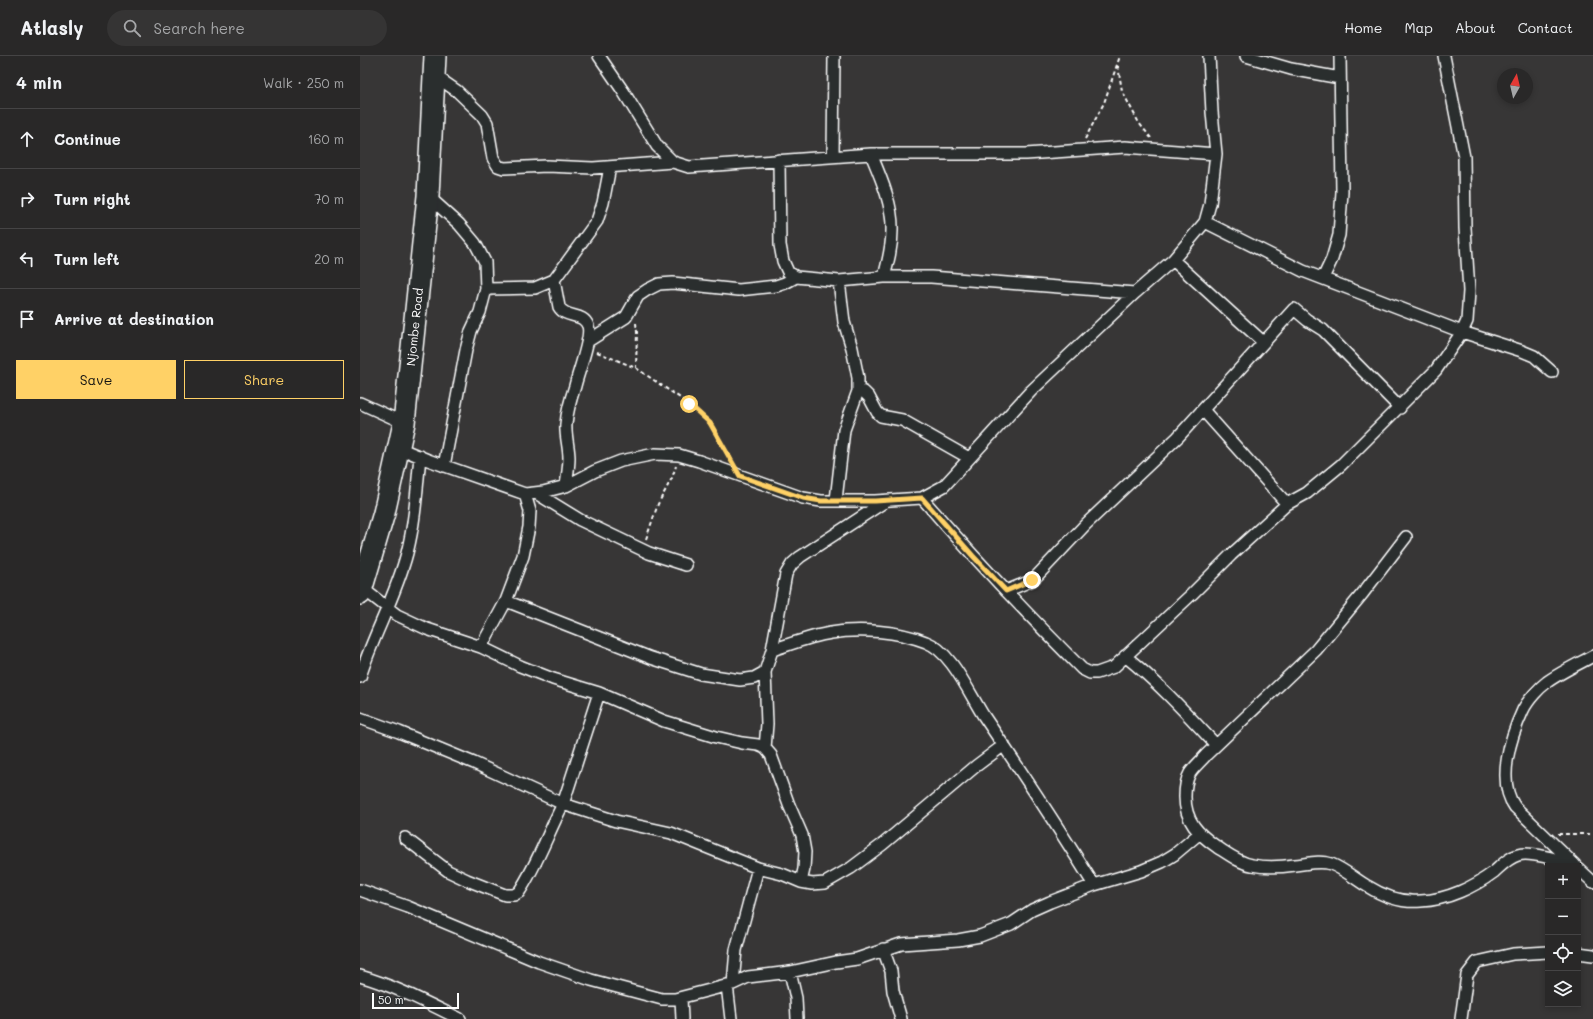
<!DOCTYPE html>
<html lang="en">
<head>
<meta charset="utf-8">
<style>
	:root { --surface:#292828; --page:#353434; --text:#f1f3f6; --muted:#a5a6a8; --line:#454445; --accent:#ffd166 }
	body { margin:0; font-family:Mali,sans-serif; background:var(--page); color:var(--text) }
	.controls { position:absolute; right:12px; bottom:12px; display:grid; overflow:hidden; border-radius:0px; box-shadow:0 2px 6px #0003 }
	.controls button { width:36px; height:36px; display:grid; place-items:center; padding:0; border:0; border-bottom:1px solid var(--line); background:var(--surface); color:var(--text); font:20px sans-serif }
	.compass { position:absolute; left:1137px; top:12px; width:36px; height:36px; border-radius:50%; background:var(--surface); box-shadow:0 2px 6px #0003; rotate:8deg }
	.scale { position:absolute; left:12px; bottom:10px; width:87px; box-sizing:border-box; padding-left:4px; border:2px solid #fff; border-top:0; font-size:11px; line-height:14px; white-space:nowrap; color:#fff; -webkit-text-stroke:3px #2a2d2e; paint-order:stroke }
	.stop { position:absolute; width:12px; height:12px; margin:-9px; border:3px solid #ffd166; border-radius:50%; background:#fff }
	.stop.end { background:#ffd166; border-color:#fff; box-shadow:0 1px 4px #0008 }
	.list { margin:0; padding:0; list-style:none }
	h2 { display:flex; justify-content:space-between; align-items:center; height:52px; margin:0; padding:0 16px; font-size:17px }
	h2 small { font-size:13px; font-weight:400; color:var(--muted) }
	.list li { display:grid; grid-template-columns:26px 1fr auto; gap:12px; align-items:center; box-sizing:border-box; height:60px; padding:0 16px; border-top:1px solid var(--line) }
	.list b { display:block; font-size:15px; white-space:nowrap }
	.list em { font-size:13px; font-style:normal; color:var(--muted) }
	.actions { display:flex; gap:8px; padding:12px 16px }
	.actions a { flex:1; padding:9px 0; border:1px solid var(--accent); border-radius:0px; text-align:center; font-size:14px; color:var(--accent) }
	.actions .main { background:var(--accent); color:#111 }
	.icon { flex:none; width:22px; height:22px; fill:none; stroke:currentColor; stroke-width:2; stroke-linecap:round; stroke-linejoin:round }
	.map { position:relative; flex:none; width:1233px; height:963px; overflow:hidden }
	header { display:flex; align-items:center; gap:24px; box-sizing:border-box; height:56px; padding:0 20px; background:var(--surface); border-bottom:1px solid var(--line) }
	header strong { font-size:19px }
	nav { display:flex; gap:22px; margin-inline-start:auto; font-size:14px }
	.search { width:280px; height:36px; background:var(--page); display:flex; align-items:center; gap:10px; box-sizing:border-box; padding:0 14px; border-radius:22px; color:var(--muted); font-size:15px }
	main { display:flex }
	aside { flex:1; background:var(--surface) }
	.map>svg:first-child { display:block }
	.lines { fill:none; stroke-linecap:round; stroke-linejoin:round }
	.street-casing { stroke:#fff; stroke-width:14 }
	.highway-casing { stroke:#fff; stroke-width:24 }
	.path { stroke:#fff; stroke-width:2; stroke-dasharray:4 3; stroke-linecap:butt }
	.street { stroke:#2a2d2e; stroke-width:11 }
	.highway { stroke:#2a2d2e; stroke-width:21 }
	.route { stroke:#ffd166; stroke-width:5 }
	.labels { text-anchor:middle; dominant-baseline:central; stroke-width:3; stroke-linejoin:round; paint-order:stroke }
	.street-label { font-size:12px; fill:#fff; stroke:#2a2d2e }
</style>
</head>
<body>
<header>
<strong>Atlasly</strong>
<div class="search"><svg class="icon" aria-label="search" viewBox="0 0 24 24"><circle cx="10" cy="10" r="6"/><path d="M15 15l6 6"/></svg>Search here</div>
<nav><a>Home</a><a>Map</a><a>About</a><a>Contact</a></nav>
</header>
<main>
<aside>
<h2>4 min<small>Walk · 250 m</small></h2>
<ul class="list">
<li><svg class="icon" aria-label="ahead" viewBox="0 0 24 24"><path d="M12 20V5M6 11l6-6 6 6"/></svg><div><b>Continue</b></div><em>160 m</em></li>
<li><svg class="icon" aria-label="right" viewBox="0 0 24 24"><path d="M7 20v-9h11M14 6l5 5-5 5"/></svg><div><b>Turn right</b></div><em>70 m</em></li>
<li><svg class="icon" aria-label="left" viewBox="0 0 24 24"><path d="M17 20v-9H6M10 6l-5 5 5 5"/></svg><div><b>Turn left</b></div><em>20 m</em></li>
<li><svg class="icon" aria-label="arrive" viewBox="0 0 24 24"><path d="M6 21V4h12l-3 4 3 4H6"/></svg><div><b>Arrive at destination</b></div></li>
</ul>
<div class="actions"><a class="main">Save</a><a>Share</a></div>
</aside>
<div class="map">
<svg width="1233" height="963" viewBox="0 0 1233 963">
	<rect width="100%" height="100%" fill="#373636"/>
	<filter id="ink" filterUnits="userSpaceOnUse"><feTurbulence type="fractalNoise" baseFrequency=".025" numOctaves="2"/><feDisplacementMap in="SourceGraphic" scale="8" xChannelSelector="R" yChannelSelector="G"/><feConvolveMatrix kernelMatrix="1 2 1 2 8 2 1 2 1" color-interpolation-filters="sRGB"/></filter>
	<g filter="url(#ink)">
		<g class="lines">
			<defs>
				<path id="street" d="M239,0l24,35 34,55 16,16 16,5 182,-13h155l99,-7 91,7
					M886,0l45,13 49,9
					M74,19l23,16 25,24 5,8 6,35 5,8 6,2 43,-2 46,2 80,-6
					M511,98c10,24 22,51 21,77 0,16 -4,31 -8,46
					M473,100l1,-100
					M419,104l1,85 3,16 5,11 8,5 43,4 45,-4h47l204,16
					M68,140l31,28 16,19 10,19 1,27 -6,23 -9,19 -5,19 -22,116
					M845,166l98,49 159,61 60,19 12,5 18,16
					M813,204l90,82
					M963,222l9,-19 7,-24 3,-43 -2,-136
					M194,224l5,27c7,12 24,5 29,19 4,11 -10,47 -13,60 -4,12 -8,25 -9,38 -1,11 3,23 3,34 0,9 -2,19 -3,28
					M126,233l49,-1 19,-8 43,-59 6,-18 7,-36
					M228,285l38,-24 12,-21 9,-6 12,-6 14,-1 66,7 37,-4 9,-3 11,-6
					M498,335l6,1 5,5 8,15 4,4 21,4 67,38
					M0,347l44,20
					M843,354l84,94
					M39,392l29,12 97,34 18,-2 23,-6 29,-15 26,-10 34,-7 24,1 20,6 104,37 18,3h54l47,-3 22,-12 87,-95 104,-98 38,-33 32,-38 5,-18 6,-50 -4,-42 -3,-56
					M176,437l44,27 69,33 37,12
					M562,442c51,59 105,116 160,171l8,4h7l17,-6 78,-73 39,-39 56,-51 20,-11 34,-28 95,-95 26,-38 5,-11 2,-30 -4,-63 -1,-71 -20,-101
					M476,444l8,-70 14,-39v-13l-6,-30 -8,-26 -5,-41
					M1046,481l-43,56 -47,57 -110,105c-5,6 -12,12 -16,18 -4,7 -5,16 -5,24 0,24 13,37 32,50 11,7 23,16 35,18 14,3 29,2 43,0 11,-1 25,-5 36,-1 13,5 24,15 36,22 16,10 35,17 54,15 26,-1 53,-14 73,-29 8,-7 14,-14 24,-17 13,-4 44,6 57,10
					M2,532l35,27 30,14 54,18 39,19 33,13 46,14 65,28 52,16 26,6 16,2 7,3 6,7 18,50 13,30 3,17 -1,17 -3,13
					M646,535l27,-11 53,-56 92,-87 116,-128 13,11 16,10 77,78
					M146,545l145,57 50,16 39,6 14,-2 11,-6
					M121,591l25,-46 17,-45 6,-29 1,-16 -5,-17
					M412,594c19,-6 39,-14 59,-17 29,-5 67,-2 95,9 25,9 43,51 57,73 38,56 75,112 111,170
					M765,600c33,26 62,58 91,89
					M0,621c13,-42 36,-81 47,-124 8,-31 10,-65 13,-97
					M0,662l39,14 75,31 89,41 53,17 55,12 87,35 24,6 19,8 11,2 13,-1 26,-15 32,-24 93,-78 28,-21
					M405,692l2,-24 -2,-52 7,-22 14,-76 6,-10 8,-7 86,-56
					M45,782l43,33 19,9 38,15h9l5,-3c18,-27 29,-59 44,-88l36,-111
					M1214,808l-59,-57c-19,-26 -4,-71 8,-97 5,-10 16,-22 24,-28 14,-10 31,-18 46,-26
					M1218,812l15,14
					M0,834l48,17 131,55 52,18 71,19h13l58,-15 15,-7 42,-5 46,-10 21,-3 44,-15 57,-4 22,-4 31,-12 21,-14 18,-8 44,-17 47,-14 21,-9 13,-8 25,-21
					M523,893l8,22 2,20 8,28
					M1218,897l15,2
					M430,916l6,26 1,21
					M0,920c35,10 67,27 100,43
					M373,928l3,-34 22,-82
					M367,929l4,34
					M321,942l1,21
					M1101,963l6,-44 10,-13 36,-8 35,-2"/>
				<path id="highway" d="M0,538l24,-81 20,-90 24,-227 7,-140"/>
			</defs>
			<use href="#street" class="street-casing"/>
			<use href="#highway" class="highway-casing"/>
			<path class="path" d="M758,10l4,25 17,32 12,15
				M725,83l19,-36 16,-47
				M276,267l1,9 -1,36
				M237,296l39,16 53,36 21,19 21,37
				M286,483l12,-35 14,-26 4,-12
				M1198,778h35"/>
			<use href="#street" class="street"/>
			<use href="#highway" class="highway"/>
		</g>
	</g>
	<g class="lines" filter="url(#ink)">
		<path class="route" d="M329,348l21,19 30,53 63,22 18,3h54l47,-3 51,58 33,35 26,-11"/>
	</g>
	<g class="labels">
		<g class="street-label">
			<text transform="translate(54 271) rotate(-84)">Njombe Road</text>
		</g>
	</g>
</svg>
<div class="controls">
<button>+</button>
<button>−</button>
<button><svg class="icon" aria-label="locate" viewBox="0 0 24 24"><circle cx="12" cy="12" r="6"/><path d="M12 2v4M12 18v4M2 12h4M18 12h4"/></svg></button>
<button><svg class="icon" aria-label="layers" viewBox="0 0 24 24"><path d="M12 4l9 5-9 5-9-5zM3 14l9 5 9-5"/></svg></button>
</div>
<svg class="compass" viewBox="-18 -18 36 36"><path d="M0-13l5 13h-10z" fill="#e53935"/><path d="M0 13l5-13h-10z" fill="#a5a6a8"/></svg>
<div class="scale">50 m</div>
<div class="stop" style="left:329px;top:348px"></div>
<div class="stop end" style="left:672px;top:524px"></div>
</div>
</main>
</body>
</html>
